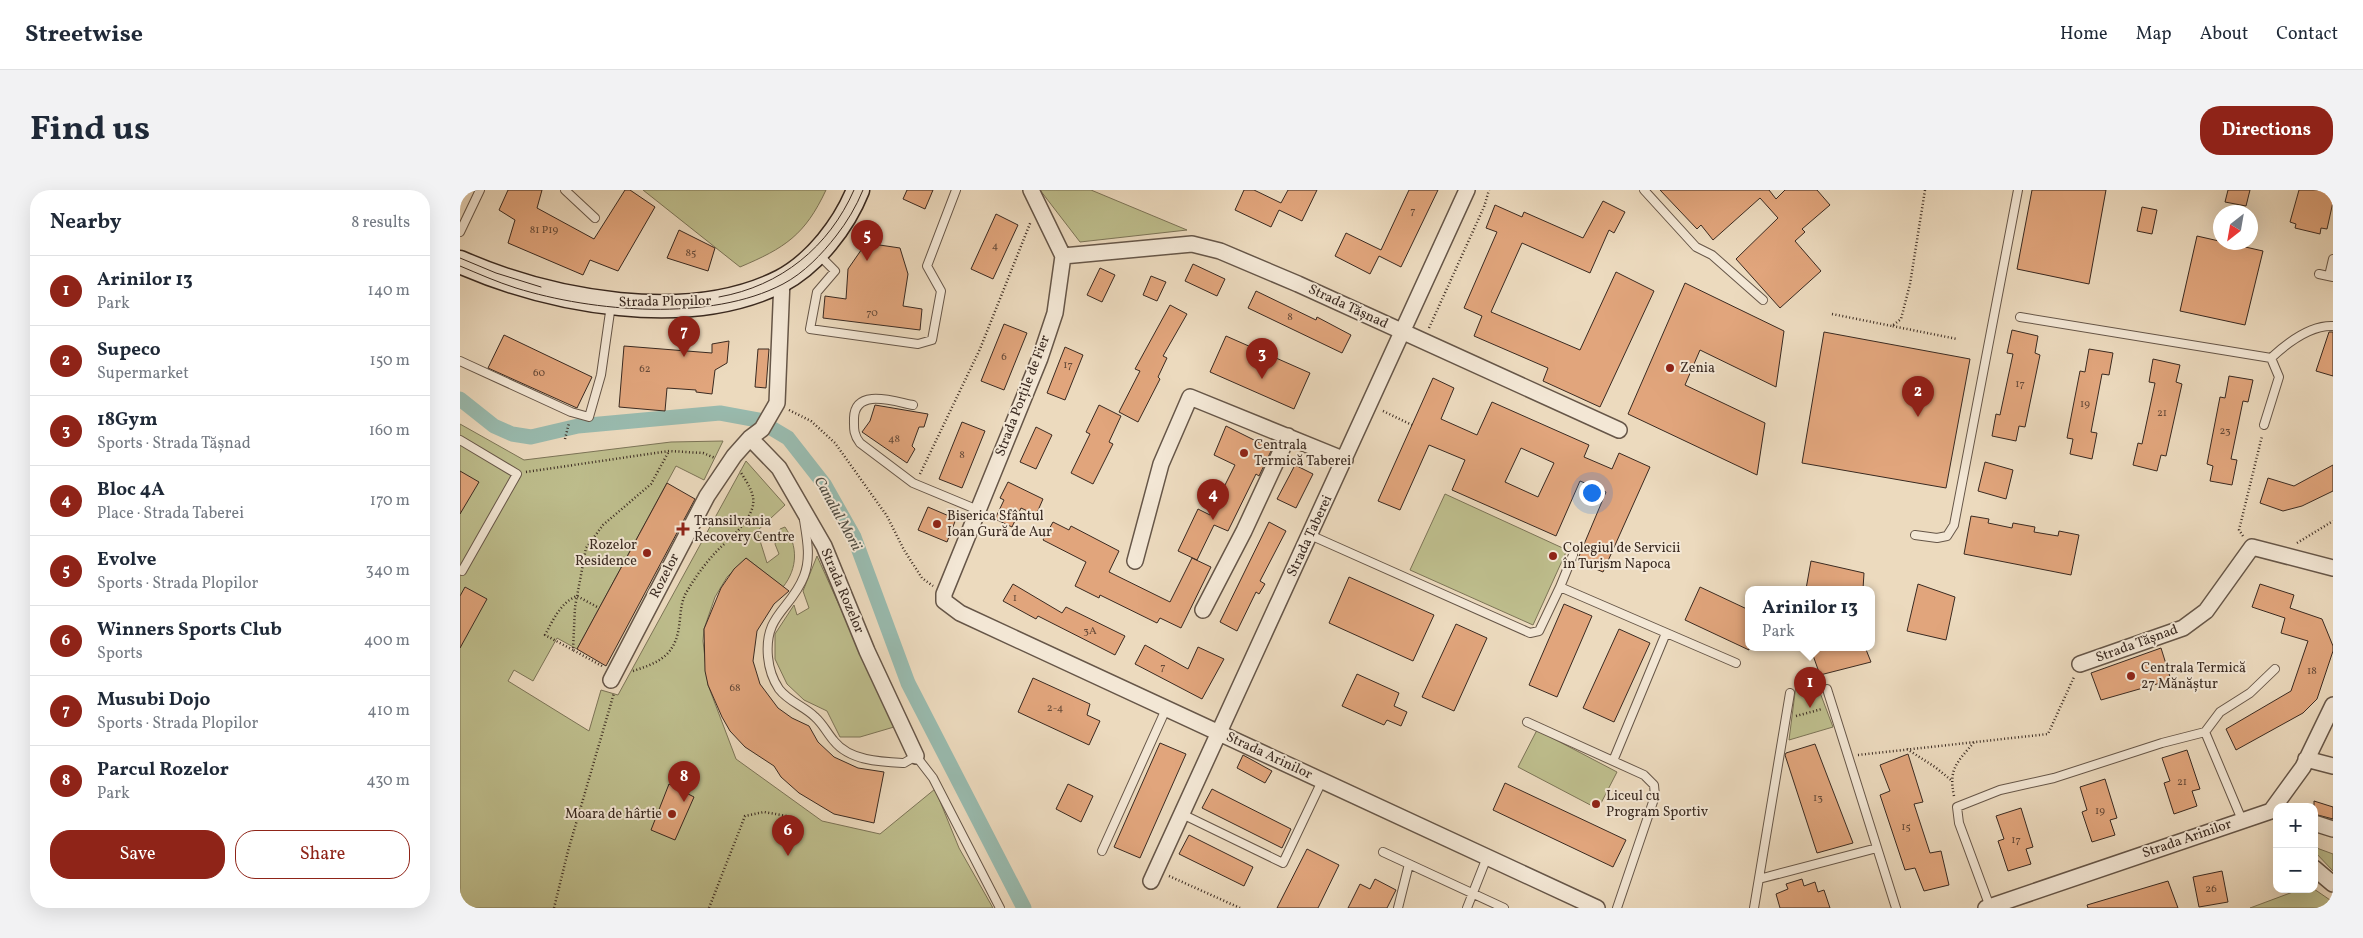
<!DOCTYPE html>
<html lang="en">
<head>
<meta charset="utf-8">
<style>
	:root { --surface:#fff; --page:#f2f2f3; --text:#1f2937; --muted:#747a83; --line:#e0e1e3; --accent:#8f2418 }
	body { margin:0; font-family:Vollkorn,serif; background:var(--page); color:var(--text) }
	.controls { position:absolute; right:15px; bottom:15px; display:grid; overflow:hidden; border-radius:10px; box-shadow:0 5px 20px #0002 }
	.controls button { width:45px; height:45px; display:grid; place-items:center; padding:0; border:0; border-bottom:1px solid var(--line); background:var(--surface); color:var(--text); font:25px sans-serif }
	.compass { position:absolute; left:1753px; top:15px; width:45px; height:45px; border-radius:50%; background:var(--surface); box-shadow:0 5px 20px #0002; rotate:211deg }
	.you { position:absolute; left:1131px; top:302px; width:18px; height:18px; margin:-12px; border:4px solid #fff; border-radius:50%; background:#1a73e8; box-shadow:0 0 0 8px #1a73e833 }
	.badge { display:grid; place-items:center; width:32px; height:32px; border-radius:50%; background:var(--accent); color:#fff; font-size:16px; font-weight:700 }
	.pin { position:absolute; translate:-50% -41px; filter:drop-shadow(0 1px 2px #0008) }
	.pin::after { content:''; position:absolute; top:26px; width:18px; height:15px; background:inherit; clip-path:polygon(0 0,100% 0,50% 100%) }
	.popup { position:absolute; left:1285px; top:396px; width:130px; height:65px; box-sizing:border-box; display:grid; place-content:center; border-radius:10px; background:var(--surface); filter:drop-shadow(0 1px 4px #0005); font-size:16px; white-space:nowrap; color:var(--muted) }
	.popup b { font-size:19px; color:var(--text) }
	.popup::after { content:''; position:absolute; left:50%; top:100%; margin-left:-10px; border:10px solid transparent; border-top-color:var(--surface) }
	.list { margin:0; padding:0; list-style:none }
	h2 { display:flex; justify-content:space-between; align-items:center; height:65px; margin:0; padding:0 20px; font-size:21px }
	h2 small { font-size:16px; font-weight:400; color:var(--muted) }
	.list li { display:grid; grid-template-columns:32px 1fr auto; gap:15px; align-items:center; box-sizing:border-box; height:70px; padding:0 20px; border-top:1px solid var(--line) }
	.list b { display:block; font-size:19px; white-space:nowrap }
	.list p { margin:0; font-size:16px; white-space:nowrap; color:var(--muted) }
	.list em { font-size:16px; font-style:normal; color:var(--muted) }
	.actions { display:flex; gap:10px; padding:15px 20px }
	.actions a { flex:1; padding:11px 0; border:1px solid var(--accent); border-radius:20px; text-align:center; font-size:18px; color:var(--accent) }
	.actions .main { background:var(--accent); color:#fff }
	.map { position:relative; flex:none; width:1873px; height:718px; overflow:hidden; border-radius:20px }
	header { display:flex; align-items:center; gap:30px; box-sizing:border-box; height:70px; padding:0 25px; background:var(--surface); border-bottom:1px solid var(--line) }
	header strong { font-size:24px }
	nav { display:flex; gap:28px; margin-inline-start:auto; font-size:18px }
	.intro { display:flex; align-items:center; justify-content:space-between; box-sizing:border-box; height:120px; padding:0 30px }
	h1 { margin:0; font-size:35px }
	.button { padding:12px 22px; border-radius:20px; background:var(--accent); color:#fff; font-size:18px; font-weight:700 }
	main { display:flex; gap:30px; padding:0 30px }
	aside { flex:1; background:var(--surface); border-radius:20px; box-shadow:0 5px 20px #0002 }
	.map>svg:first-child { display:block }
	.green { fill:#bebe8d; stroke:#7c7457 }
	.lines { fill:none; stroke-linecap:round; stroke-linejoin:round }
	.canal { stroke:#99bbaf; stroke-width:15 }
	.building { fill:#e1a57c; stroke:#3a2a21; fill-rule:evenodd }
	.lane-casing { stroke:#665648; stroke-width:10 }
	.street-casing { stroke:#665648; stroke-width:18 }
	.secondary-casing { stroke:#3a2a21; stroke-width:25 }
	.path { stroke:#3a2a21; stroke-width:2.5; stroke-dasharray:1 2.5; stroke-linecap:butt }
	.lane { stroke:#f3e7d5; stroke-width:8 }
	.street { stroke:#f3e7d5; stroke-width:15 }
	.secondary { stroke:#f3e7d5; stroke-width:22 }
	.tram { stroke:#3a2a21; stroke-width:1 }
	.poi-dot { fill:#8f2418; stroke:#f3e7d5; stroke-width:2 }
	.labels { text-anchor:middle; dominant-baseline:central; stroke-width:4; stroke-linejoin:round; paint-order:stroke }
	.number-label { font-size:11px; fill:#644938 }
	.street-label { font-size:14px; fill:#3a2a21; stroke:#f3e7d5 }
	.poi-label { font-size:14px; fill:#3a2a21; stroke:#f3e7d5; text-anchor:start }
	.water-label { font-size:15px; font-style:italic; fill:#524e44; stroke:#f3e7d5 }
</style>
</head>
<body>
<header>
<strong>Streetwise</strong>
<nav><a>Home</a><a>Map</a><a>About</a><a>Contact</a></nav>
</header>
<div class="intro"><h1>Find us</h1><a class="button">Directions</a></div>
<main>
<aside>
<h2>Nearby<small>8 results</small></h2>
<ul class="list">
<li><span class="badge">1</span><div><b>Arinilor 13</b><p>Park</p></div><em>140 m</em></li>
<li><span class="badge">2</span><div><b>Supeco</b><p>Supermarket</p></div><em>150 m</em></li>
<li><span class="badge">3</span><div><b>18Gym</b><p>Sports · Strada Tășnad</p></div><em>160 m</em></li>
<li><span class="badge">4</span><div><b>Bloc 4A</b><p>Place · Strada Taberei</p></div><em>170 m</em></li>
<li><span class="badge">5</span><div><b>Evolve</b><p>Sports · Strada Plopilor</p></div><em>340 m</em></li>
<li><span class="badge">6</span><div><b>Winners Sports Club</b><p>Sports</p></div><em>400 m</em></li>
<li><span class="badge">7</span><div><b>Musubi Dojo</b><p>Sports · Strada Plopilor</p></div><em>410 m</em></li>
<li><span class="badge">8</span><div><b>Parcul Rozelor</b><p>Park</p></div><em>430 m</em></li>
</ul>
<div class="actions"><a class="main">Save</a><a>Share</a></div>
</aside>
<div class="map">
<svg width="1873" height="718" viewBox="0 0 1873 718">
	<rect width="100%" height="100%" fill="#ecdabe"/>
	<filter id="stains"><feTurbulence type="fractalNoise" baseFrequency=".004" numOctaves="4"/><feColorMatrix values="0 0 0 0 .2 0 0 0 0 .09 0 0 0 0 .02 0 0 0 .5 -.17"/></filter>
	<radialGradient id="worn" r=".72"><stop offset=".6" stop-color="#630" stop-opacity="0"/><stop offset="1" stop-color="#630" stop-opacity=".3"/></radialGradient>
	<path class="green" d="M183,0h183c-21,45 -41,58 -86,77z
		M580,0h51l96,40 -107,12z
		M0,234l64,36 147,-18 52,-1 -19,39 -28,-14 -99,183 -20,-11 -24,43 -19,-11 -6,11 81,50 12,-41 17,5 128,-234 39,44 -28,26 10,32 12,-9 -4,-10 5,-15 5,-2c13,19 13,41 -2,60l-37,-29 -19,19 -12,20 -11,32 -1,12 5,44 28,74 86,62 58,13 55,-45 24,59 34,60h-533z
		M985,304l122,56 -34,75 -123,-55z
		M357,366l77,171 -34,10h-20l-13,-26 -23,-11 -17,-16 -12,-25v-25l19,-29 3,10 12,-7 -6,-17z
		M1336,495l23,5 14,37 -44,13z
		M1077,540l80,42 -19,37 -80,-42z
		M1854,657l19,7v17l-19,-20z
		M1841,699h13l19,13v6h-83z"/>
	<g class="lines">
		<path class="canal" d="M0,209l34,27 18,8 19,3 47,-11 142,-13 38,7 30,18 36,46 30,53 54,146 116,225"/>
	</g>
	<path class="building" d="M48,0h34l-5,18 57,31 31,-49h5l25,17 -37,64 -28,-11 -7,15 -75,-32 7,-23 -16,-10z
		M447,0h26l-8,19 -22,-10z
		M784,0h10l27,13 7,-13h29l-15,31 -23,-11 -8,17 -36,-17z
		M949,0h29l-37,77 -22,-11 -9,18 -35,-18 11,-23 35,17z
		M1200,0h109l7,9 9,-9h32l13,15 -28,24 3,3 -10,9 26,30 -41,37 -44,-49 42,-41 -18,-20 -47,42 -12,-15 -4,4z
		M1572,0h74l-17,94 -72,-15z
		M1768,0h22l-4,16 -21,-4z
		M1839,0h34v12l-6,27 -6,-1 -1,6 -25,-6 1,-4 -6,-2z
		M1143,11l22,11 -11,21 -5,-3 -19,43 -68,-30 -31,69 89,38 36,-78 38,19 -54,116 -57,-26 5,-13 -74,-32 8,-20 -18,-8 33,-76 -11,-4 9,-23 27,12 2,-5 59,26z
		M1682,17l15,3 -5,24 -15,-3z
		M536,24l22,11 -25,54 -22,-10z
		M219,40l36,18 -7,23 -41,-13z
		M1737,46l66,15 -18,74 -65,-14z
		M406,53l34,5 8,26 -5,32 19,3 -2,21 -97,-12 2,-22 21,3 2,-30z
		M733,74l32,15 -8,17 -32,-15z
		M640,78l15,7 -13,27 -15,-7z
		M691,86l15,6 -9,19 -14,-6z
		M1225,93l99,48 -8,56 -76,-37 -15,35 80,38 -8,52 -129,-61z
		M796,101l60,29 1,-3 34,18 -9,18 -94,-45z
		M710,115l17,9 -24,42 4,2 -9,19 2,2 -22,43 -19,-10 21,-41 -5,-2z
		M544,134l23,9 -23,57 -23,-9z
		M1552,140l26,6 -3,17 5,2 -15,72 -6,-1 -3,15 -24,-5 4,-22 4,1 13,-61 -6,-1z
		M1364,142l146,27 -24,129 -144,-25z
		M1869,142h4v44l-17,-5z
		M44,145l88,42 -15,31 -89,-40z
		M766,146l84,37 -16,36 -84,-37z
		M269,151l-2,22 -12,7 -3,24 -16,-2v-2l-29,-2 -2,23 -46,-4 5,-61 88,7v-9z
		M605,157l18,8 -18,45 -18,-7z
		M298,159h11l-3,39 -11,-1z
		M1629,159l24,4 -4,22 -7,-1 -11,58 6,1 -5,26 -22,-5 3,-15 -6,-1 13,-67 5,1z
		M1693,169l27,6 -4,17 6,2 -16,72 -5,-1 -4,16 -24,-6 5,-22 4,1 13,-61 -6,-1z
		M1769,186l24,4 -5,22 -5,-1 -12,58 6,1 -5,25 -22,-4 3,-15 -6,-2 13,-67 5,1z
		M973,188l21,10 -13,31 36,16 15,-33 97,43 -5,12 28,12 7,-16 31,14 -47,105 -26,-11 29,-69 -26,-11 -24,55 -104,-46 13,-30 -36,-15 -29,65 -22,-9zM1061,258l33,15 -16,34 -33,-15z
		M415,215l53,9 -4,13h-5l-7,19 3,3 -8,14 -45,-31 8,-11z
		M639,215l22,11 -12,26 4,2 -20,40 -22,-11 19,-39 -4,-2z
		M502,232l23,9 -23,57 -23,-9z
		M766,236l46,23 -13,27 -3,-2 -28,57 -14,-6 -17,35 -19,-9 20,-42 12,6 25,-50 -21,-10z
		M576,237l16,8 -16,34 -16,-7z
		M1525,272l28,8 -7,29 -28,-8z
		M835,275l18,9 -17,34 -19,-9z
		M1873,275v26l-31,15 -19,5 -23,-8 8,-25 26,8z
		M0,281l19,11 -19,32z
		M548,292l35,17 -7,16 -15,-7 -9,19 -17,-8 9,-19 -4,-2z
		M207,293l28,16 -89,167 -29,-17z
		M468,317l28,12 -9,23 -29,-12z
		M1511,326l18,3 -1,4 24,5 1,-5 22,4 -1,5 24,4 1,-5 20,4 -8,40 -107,-21z
		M593,332l16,8 2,-4 48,25 -10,21 61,30 22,-44 19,9 -30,61 -21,-10 -3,5 -57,-28 -1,3 -24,-12 11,-24 -43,-22z
		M809,332l17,9 -26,50 5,3 -6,10 -3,-2 -19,39 -17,-9z
		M286,368l43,33 -15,13 -17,27 -4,30 7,23 18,24 14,10 17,8 9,16 16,15 24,11 26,4 -10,51 -40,-9 -35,-21 -18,-16 -7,-11 -29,-19 -15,-16 -8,-14 -14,-32 -3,-14 -1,-42 17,-41 13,-19z
		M1351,371l53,12 -1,16h-57z
		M889,387l85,38 -21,46 -84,-38z
		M553,394l49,29 4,-6 59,29 -10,19 -77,-39 -2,3 -33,-18z
		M1458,394l37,13 -9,43 -39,-9z
		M1800,394l34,11 -4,13 32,11 11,27v5l-16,48 -14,14 -67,37 -10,-21 65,-38 17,-50 -27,-8 4,-15 -33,-11z
		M5,397l22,12 -27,49v-52z
		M1240,397l49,23v40l-64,-30z
		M1104,414l28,12 -35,81 -28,-12z
		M996,434l31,14 -33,73 -32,-14z
		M1159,439l31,14 -36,79 -31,-14z
		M685,455l43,24 10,-22 26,12 -22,40 -67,-35z
		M1350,457h55l6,15 -51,13z
		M1701,458l10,32 -70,20 -10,-27z
		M897,484l42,19 -5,13 13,6 -6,14 -14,-6 -3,5 -42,-19z
		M573,488l57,26 -3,11 13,6 -11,24 -71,-33z
		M700,553l26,11 -46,104 -26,-11z
		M1355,554l38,99 -36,10 -32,-98 1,-2z
		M1727,560l13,39 -8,2 5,15 -23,8 -10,-31 6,-2 -8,-23z
		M1448,564l15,48 -9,2 16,49 11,-2 8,34 -25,6 -9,-23 -10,2 -25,-75 10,-4 -10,-26z
		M783,565l29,16 -7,12 -28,-15z
		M1645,589l12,39 -7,2 5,15 -23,7 -10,-30 5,-2 -7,-23z
		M1045,593l121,57 -13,27 -120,-57z
		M209,594l25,13 -19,43 -24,-10z
		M608,594l25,12 -12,26 -25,-13z
		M752,599l79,40 -9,19 -80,-40z
		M1854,611l19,6v12l-19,-5z
		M1561,618l12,39 -7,2 5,15 -23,7 -10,-30 6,-2 -8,-23z
		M729,645l64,32 -9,19 -65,-32z
		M847,659l32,16 -21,43h-41z
		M1762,681l6,31 -29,5 -6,-30z
		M915,689l21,11 -9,18h-39l12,-24 10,5z
		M1342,689l2,7 11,-4 3,10 6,-2 6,18h-50l-4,-14 12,-5 -2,-5z
		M1708,691l10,27h-90l-1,-3z"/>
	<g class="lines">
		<defs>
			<path id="lane" d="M105,0l30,28
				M1184,0l52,57 16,8 51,45
				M0,42l20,-42
				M358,64l17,17 -18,21 -7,37 108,15 14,-4 9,-49 -14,-25 29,-76
				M1859,84l14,3
				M1869,86l4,-17
				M1560,127l251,41c16,-15 39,-33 62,-32
				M0,171l111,51 18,5 12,-42 10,-70
				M453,215c-17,-3 -58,-18 -59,13 0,10 -1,16 6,25l53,40 65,27
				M1804,235l15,-48 -8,-19
				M0,250l57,34 -55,97
				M344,330c3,19 7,38 0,56 -13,34 -40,38 -36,81 1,11 5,23 11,32 10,13 25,17 36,28 8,7 12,16 19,24 16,20 47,21 70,22l12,-7 17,22 67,130
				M850,345l220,98 9,-2 21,-44 176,76
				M1455,345l22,3 10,-2 7,-11 64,-335
				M1100,397l13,-32
				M1367,499l69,219
				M1067,532l117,53 10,10 1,11 -38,112
				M1745,542l37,88
				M1153,571l53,-128
				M722,624l101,49 39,-82
				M642,661l64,-142
				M923,662l121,56
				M1299,689l118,-31
				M1530,717l-31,-84 -2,-16 43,-17 54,-12 108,-35 43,-11 15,-20 30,-19 25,-24
				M938,718l11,-44
				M1007,718l20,-51
				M1294,718l36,-215"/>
			<path id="street" d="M571,0l32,66 -8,57 -15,45 -96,236v7l16,12 637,295
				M603,66l129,-12 28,7 78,33 321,146
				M290,248l29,30 45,78 43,105 49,105
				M675,371l26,-97 29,-67 155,63
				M743,420l41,-79 44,-95
				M1620,474l103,-36 23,-17 46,-64 81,21
				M151,490l96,-184 27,-40 16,-18 12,-9 15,-26 5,-123
				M1846,569l27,7
				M1854,633l19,6
				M1854,678l19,16
				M691,691l316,-691
				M1526,718l285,-97 32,-44 30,-62"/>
			<path id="secondary" d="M0,72c91,40 228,66 321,19 34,-18 63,-56 77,-91"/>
		</defs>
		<use href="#lane" class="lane-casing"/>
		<use href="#street" class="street-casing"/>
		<use href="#secondary" class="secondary-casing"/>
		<path class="path" d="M1465,0l-15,94 -9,35 -9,7 65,13
			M1372,124l60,12
			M969,138l55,-121 5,-17
			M329,220l22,11 24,22 52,73 17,34 18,28 11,8
			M923,221l29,14
			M105,249l4,-16
			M66,282l143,-21 34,2 12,5
			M460,284l60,-125 51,-128
			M1783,346l-4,-6 23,-94
			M1837,353l36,-22
			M113,460l-28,-15c8,-15 16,-33 32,-39l22,12
			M142,476l-29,-16 2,-43 11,-59 17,-23 48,-41 18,-33
			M173,481c12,-4 25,-8 34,-17 18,-19 9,-43 19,-61 8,-14 18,-28 29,-40 13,-14 30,-25 37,-44 5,-14 -5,-26 -12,-38
			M1336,526l26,-7
			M1447,559l28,18 16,13
			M1398,565l190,-21 26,-57
			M1494,606c-6,-28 4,-34 20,-54
			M709,686l71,32
			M94,718l14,-57 46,-158
			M249,718l36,-92 19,-4 23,4"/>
		<use href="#lane" class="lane"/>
		<use href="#street" class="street"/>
		<use href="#secondary" class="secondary"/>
		<path class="tram" d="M0,68l36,15 45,14
			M0,76c19,8 37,16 56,22 77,24 195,34 267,-4 21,-11 39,-30 53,-48 11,-14 20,-29 27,-46
			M259,107c62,-11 110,-50 135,-107"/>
	</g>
	<g class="poi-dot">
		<circle cx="1210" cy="178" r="5"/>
		<circle cx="784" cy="263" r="5"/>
		<circle cx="477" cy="334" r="5"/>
		<path d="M220.5 331.5h5v5h5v5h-5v5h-5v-5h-5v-5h5z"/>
		<circle cx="187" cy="363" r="5"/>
		<circle cx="1093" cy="366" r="5"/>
		<circle cx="1671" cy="486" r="5"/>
		<circle cx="1136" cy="614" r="5"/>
		<circle cx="212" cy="624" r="5"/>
	</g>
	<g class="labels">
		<g class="number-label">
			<text x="953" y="21">7</text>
			<text x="84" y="40">81 P19</text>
			<text x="535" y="56">4</text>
			<text x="231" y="63">85</text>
			<text x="412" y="123">70</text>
			<text x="830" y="127">8</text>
			<text x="544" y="167">6</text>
			<text x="608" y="175">17</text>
			<text x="185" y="179">62</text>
			<text x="79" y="183">60</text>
			<text x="1560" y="194">17</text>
			<text x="1625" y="214">19</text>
			<text x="1702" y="223">21</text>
			<text x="1765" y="241">23</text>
			<text x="434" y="249">48</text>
			<text x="502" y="265">8</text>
			<text x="555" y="408">1</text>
			<text x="630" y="441">3A</text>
			<text x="703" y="477">7</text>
			<text x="1852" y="481">18</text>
			<text x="275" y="498">68</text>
			<text x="595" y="518">2-4</text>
			<text x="1722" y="592">21</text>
			<text x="1358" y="608">13</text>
			<text x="1640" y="621">19</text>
			<text x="1446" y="637">15</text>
			<text x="1556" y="650">17</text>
			<text x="1751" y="699">26</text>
		</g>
		<g class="street-label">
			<text transform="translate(205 112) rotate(-1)">Strada Plopilor</text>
			<text transform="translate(888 117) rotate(25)">Strada Tășnad</text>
			<text transform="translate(563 206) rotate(-69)">Strada Porțile de Fier</text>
			<text transform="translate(850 346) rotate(-65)">Strada Taberei</text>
			<text transform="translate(205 386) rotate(-63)">Rozelor</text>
			<text transform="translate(382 401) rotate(67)">Strada Rozelor</text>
			<text transform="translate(1677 454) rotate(-20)">Strada Tășnad</text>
			<text transform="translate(809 566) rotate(25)">Strada Arinilor</text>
			<text transform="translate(1727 649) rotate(-19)">Strada Arinilor</text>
		</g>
		<g class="poi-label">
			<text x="1220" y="178">Zenia</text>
			<text x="794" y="255">Centrala<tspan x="794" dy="16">Termică Taberei</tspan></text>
			<text x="487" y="326">Biserica Sfântul<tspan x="487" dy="16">Ioan Gură de Aur</tspan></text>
			<text x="234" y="331">Transilvania<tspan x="234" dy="16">Recovery Centre</tspan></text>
			<text x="177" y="355" text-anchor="end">Rozelor<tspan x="177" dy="16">Residence</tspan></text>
			<text x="1103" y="358">Colegiul de Servicii<tspan x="1103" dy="16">în Turism Napoca</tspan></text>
			<text x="1681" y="478">Centrala Termică<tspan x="1681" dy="16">27 Mănăștur</tspan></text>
			<text x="1146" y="606">Liceul cu<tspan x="1146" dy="16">Program Sportiv</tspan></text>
			<text x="202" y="624" text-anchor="end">Moara de hârtie</text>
		</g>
		<g class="water-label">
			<text transform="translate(377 324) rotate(61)">Canalul Morii</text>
		</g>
	</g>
	<rect width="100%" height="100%" filter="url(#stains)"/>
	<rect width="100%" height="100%" fill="url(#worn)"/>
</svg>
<div class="controls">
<button>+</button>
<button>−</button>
</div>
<svg class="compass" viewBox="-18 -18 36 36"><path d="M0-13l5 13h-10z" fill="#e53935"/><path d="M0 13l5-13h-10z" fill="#747a83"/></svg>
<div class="you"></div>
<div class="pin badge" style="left:1350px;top:518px">1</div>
<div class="popup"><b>Arinilor 13</b>Park</div>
<div class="pin badge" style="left:1458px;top:227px">2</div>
<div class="pin badge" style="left:802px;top:189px">3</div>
<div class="pin badge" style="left:753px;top:330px">4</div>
<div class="pin badge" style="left:407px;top:71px">5</div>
<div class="pin badge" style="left:328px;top:666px">6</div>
<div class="pin badge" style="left:224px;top:167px">7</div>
<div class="pin badge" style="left:224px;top:612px">8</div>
</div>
</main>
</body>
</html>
